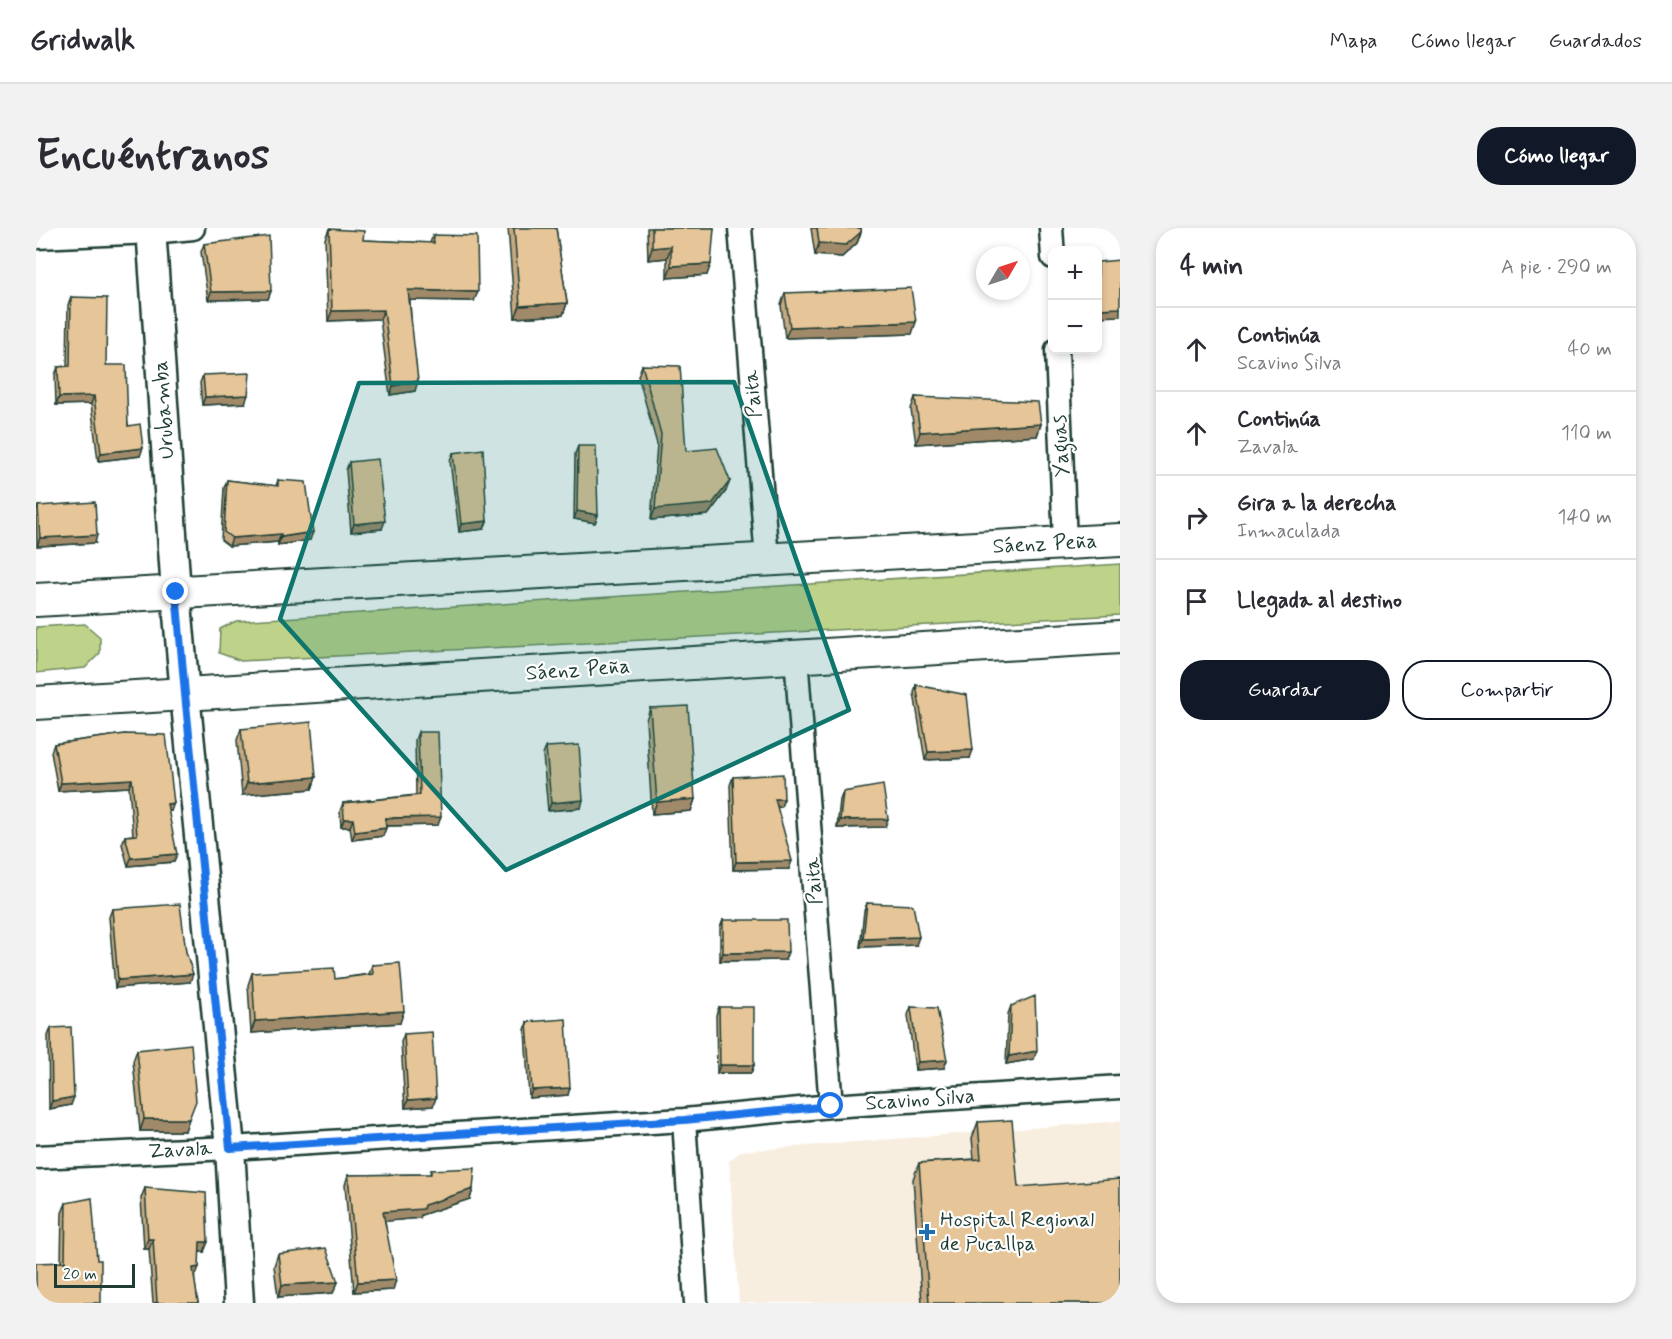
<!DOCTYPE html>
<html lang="es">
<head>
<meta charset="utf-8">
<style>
	:root { --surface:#fff; --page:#f2f2f3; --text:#2b2b33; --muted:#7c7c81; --line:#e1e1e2; --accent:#111827 }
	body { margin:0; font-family:Mynerve,sans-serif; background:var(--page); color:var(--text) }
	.controls { position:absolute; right:18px; top:18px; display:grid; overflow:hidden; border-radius:12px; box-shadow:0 3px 9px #0003 }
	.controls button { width:54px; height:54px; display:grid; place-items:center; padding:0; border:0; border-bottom:2px solid var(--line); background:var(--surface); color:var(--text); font:30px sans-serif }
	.compass { position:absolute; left:940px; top:18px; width:54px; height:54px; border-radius:50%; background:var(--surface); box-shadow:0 3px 9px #0003; rotate:51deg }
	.scale { position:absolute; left:18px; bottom:15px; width:81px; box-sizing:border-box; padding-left:6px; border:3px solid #1f3d34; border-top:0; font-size:16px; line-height:21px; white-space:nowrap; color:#1f3d34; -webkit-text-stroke:4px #fff; paint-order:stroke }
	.stop { position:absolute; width:18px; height:18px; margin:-14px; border:4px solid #1a73e8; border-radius:50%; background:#fff }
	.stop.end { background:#1a73e8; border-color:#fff; box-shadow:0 2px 6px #0008 }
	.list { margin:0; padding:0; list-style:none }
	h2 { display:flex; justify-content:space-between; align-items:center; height:78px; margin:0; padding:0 24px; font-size:26px }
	h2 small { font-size:20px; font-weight:400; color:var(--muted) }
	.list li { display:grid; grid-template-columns:39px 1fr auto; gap:18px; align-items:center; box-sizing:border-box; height:84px; padding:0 24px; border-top:2px solid var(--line) }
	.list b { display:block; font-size:22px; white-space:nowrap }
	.list p { margin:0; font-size:20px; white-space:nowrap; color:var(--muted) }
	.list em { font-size:20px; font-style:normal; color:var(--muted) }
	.actions { display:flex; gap:12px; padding:18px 24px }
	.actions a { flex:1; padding:14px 0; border:2px solid var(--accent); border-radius:24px; text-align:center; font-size:21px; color:var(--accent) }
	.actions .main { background:var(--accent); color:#fff }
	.icon { flex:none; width:33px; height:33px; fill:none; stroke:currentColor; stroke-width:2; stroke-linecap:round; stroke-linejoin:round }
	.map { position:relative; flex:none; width:1084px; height:1075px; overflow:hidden; border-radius:24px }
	header { display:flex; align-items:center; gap:36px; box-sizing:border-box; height:84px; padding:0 30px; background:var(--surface); border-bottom:2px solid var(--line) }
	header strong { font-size:28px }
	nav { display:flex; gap:33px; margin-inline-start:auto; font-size:21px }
	.intro { display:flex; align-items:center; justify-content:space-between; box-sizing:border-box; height:144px; padding:0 36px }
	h1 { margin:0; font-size:42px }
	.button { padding:15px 27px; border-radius:24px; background:var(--accent); color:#fff; font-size:21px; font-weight:700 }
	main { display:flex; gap:36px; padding:0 36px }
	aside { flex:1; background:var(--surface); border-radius:24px; box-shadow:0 3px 9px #0003 }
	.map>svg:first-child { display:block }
	.built { fill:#f8eee0 }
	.green { fill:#bed389; stroke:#6e885e; stroke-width:1.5 }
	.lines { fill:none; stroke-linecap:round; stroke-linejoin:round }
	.minor-casing { stroke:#1f3d34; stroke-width:27 }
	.tertiary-casing { stroke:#1f3d34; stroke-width:33 }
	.secondary-casing { stroke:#1f3d34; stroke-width:36 }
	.minor { stroke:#fff; stroke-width:22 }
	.tertiary { stroke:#fff; stroke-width:28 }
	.secondary { stroke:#fff; stroke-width:32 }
	.wall { fill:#c6a983; stroke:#1f3d34; stroke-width:1.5 }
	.shaded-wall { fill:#a18a6a; stroke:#1f3d34; stroke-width:1.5 }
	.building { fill:#e6c598; stroke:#1f3d34; stroke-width:1.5 }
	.route { stroke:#1a73e8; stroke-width:8 }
	.marked { fill:#0f766e; fill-opacity:0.2; stroke:#0f766e; stroke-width:4.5; stroke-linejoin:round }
	.poi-dot { fill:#1f6fb2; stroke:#fff; stroke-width:2 }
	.labels { text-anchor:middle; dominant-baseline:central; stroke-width:4.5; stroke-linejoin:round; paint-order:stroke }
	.street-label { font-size:21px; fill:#1f3d34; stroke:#fff }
	.poi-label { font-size:21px; fill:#1f3d34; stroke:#fff; text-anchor:start }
</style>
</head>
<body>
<header>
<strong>Gridwalk</strong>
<nav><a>Mapa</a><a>Cómo llegar</a><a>Guardados</a></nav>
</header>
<div class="intro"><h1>Encuéntranos</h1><a class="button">Cómo llegar</a></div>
<main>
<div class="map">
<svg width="1084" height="1075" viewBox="0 0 1084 1075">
	<rect width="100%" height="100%" fill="#fff"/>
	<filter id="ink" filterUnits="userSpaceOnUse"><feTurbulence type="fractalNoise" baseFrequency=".0167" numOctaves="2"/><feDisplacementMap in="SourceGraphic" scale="12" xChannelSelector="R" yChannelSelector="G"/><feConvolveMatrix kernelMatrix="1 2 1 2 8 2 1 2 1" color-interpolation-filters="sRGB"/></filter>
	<g filter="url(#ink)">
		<path class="built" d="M1084,893v182h-381l-10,-142 12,-10z"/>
		<path class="green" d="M1084,336v51l-879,46 -22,-8 1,-24 16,-8z
			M49,396l15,13v16l-15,15 -49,5v-46z"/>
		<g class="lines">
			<defs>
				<path id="minor" d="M704,0l27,331
					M1015,0l2,29
					M0,9l116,-5 41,-4
					M1021,122l8,193
					M760,429l35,449
					M648,892l12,183
					M0,929l194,-9 454,-28 147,-14 289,-19"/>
				<path id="tertiary" d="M115,0l25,364 9,102 45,454 9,155"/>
				<path id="secondary" d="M0,372l1084,-60
					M0,475l1084,-66"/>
			</defs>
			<use href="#minor" class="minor-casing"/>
			<use href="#tertiary" class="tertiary-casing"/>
			<use href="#secondary" class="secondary-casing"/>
			<use href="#minor" class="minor"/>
			<use href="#tertiary" class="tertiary"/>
			<use href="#secondary" class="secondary"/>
		</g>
		<path class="wall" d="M472,0h48l11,75 -4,12 -48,3z
			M611,0h67l-7,47 -40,3v-20l-19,2z
			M775,0h50v4l-4,11 -15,14 -27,-2z
			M293,1l34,11 67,3 3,-8 41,66 -64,-1 5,91 -25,4 -10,-76 -52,2 -3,-82z
			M168,16l67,47 -3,8 -60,1 -7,-48z
			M749,65l127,41 -127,4 -4,-33z
			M35,69l35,68 34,91 -42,5 -7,-57 -35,1 -1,-30 3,-8 9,-1 1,-61z
			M606,137l44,86 40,40 -18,24 -57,5 6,-76 -19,-68z
			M167,147l42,28 -43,2 -2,-22z
			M879,169l126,27 -4,12 -121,8 -5,-35z
			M542,218l20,69 -3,8 -21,-4 1,-65z
			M417,225l34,68 -3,8 -25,3 -9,-71z
			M313,234l33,67 -31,3 -5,-62z
			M191,252l49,6 2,-6 32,60 -32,5v-3l-49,4 -8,-6 3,-52z
			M2,278l57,37 -58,3 -1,-35z
			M880,457l54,73 -45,2 -11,-67z
			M614,480l45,91 -4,12 -39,3 -6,-94z
			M205,501l75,48 -4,12 -70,6 -5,-55z
			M382,504l20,93 -52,1 -3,10 -31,4 -2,-13h-9l-1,-16 3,-8 73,-8 -1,-55z
			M89,506l46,77h-3l6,51 -46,4 -6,-22 3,-8 8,-1 -4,-48 -71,4 -7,-39 3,-8z
			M510,519l35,61 -33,3 -5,-56z
			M697,549l48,30h-4l12,62 -56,1 -3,-85z
			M807,564l42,35 -48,1 3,-28z
			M831,675l49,42 -56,2 4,-36z
			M76,681l78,73 -75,6 -6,-71z
			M687,692l62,40 -65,1v-33z
			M336,737l28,58 -149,10 -3,-48 4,-12 83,6 34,-5z
			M975,778l23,53 -28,5 2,-50z
			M683,779l35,58 -3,8h-34l-1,-58z
			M875,779l33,61 -29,2 -7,-55z
			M491,794l41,73 -39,3 -4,-68z
			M15,800l20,77 -22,4 -1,-73z
			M368,806l29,72 -28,2 -4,-66z
			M101,822l48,81h-45l-7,-70z
			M942,894l40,65 102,116h-198l-9,-124 6,-16 55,-4 -2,-21z
			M395,942l42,19 -3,10 -49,16 -1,3 -35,3 8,69 -39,2 -9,-107 3,-10 82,-1z
			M109,960l59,64h-5l-4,25h-1l4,26h-45l-4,-54h-5l-3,-51z
			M30,975l31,57 -36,2 1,-49z
			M242,1026l60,28 -5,11 -55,4 -4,-31z"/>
		<path class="shaded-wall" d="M825,4l-4,11 -15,14 -27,-2 4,-12z
			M635,18l-4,12 -19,2 4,-12z
			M675,36l-4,11 -40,3 4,-12z
			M372,62l70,2 -4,9 -69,-1z
			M235,63l-3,8 -60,1 3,-8z
			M531,75l-4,12 -48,3 5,-12z
			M1084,80v8l-22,1v-8z
			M348,82l-4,9 -52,2 4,-10z
			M880,94l-4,12 -127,4 5,-11z
			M382,153l-3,10 -25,4 3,-9z
			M212,167l-3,8 -43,2 3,-8z
			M58,168l-3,8 -35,1 3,-8z
			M1005,196l-4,12 -121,8 4,-12z
			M107,220l-3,8 -42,5 3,-8z
			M694,253l-4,10 -18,24 -57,5 4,-11z
			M541,283l21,4 -3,8 -21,-4z
			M349,293l-3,8 -31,3 3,-8z
			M451,293l-3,8 -25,3 2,-8z
			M277,304l-3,8 -32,5 3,-8z
			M245,306l-3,8 -49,4 3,-8z
			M61,307l-2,8 -58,3 3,-8z
			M937,522l-3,8 -45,2 3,-8z
			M280,549l-4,12 -70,6 5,-12z
			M96,551l-3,8 -71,4 3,-8z
			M659,571l-4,12 -39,3 5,-12z
			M739,571h9l-3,8h-9z
			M547,572l-2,8 -33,3 3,-8z
			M138,575l-3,8 -7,1 3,-8z
			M405,589l-3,8 -56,1 3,-8z
			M308,591h9l-3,8h-9z
			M852,591l-3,8 -48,1 3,-8z
			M350,600l-3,8 -31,4 3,-8z
			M141,626l-3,8 -46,4 3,-8z
			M756,633l-3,8 -56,1 3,-8z
			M883,709l-3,8 -56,2 3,-8z
			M752,724l-3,8 -65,1 3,-8z
			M157,746l-3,8 -75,6 3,-8z
			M368,783l-4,12 -149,10 4,-12z
			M1001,823l-3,8 -28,5 3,-8z
			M911,832l-3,8 -29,2 3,-8z
			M684,837h34l-3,8h-34z
			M534,860l-2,7 -39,3 3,-8z
			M38,869l-3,8 -22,4 3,-8z
			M400,870l-3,8 -28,2 3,-8z
			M108,891h45l-4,12h-45z
			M437,961l-3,10 -49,16 -1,3 -41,4 4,-10 41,-7z
			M112,1011h5l-4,10h-5z
			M164,1014h8l-4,10 -8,-1z
			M163,1039l-4,10 -6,1 4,-10z
			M360,1052l-3,10 -39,2 4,-10z
			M302,1054l-5,11 -55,4 4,-12z"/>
		<path class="building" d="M478,0h42l11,75 -47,3z
			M616,0h62l-3,36 -40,2v-20l-19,2z
			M781,0h44v4l-15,13 -27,-2z
			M293,1l35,2 -1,9 71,3 -1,-8 44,1 1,56 -70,-2 10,91 -25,5 -9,-76 -52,1z
			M233,8l2,55 -60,1 -7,-48z
			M1084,32v48l-22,1v-47z
			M875,60l5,34 -126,5 -5,-34z
			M35,69l36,1 -1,67h20l2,61 12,-2 3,24 -42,5 -7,-57 -35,1 -1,-30 12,-1z
			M606,137l38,1 6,85 31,-3 13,33 -18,23 -57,5 6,-75z
			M214,145l-2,22 -43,2 -2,-22z
			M879,169l123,5 3,22 -121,8z
			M542,218h18l2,69 -21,-4z
			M447,221l4,72 -26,3 -8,-71z
			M342,231l7,62 -31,3 -5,-62z
			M191,252l51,6v-6l28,2 7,50 -32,5v-3l-49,4 -8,-6z
			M59,274l2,33 -57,3 -2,-32z
			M880,457l51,10 6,55 -45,2z
			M652,478l7,93 -38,3 -7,-94z
			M275,494l5,55 -69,6 -6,-54z
			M382,504h20l3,85 -56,1 1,10 -31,4 -2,-13h-9l-1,-16 77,-8z
			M89,506l41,1 8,68 -7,1 10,50 -46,4 -6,-22 12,-1 -5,-56 -71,4 -7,-39z
			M543,517l4,55 -32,3 -5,-56z
			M747,546l1,25h-9l17,62 -56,1 -3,-85z
			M847,557l5,34 -48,1 3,-28z
			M831,675l46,2 6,32 -56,2z
			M144,676l6,48 7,22 -75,6 -6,-71z
			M687,692h64l1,32 -65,1z
			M364,735l4,48 -149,10 -3,-48 82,-5 1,11 38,-5 -1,-9z
			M999,768l2,55 -28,5 2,-50z
			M683,779h35v58h-34z
			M875,779l26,1 10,52 -29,2z
			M530,791l4,69 -38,2 -5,-68z
			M35,799l3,70 -22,4 -1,-73z
			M396,804l4,66 -28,2 -4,-66z
			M155,816l5,57 -7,18h-45l-7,-69z
			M976,892l6,67 102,-8v124h-191l-10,-140 62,-4 -3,-37z
			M439,940l-2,21 -49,16 -1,4 -40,3 13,68 -38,2 -10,-107 83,-1v-4z
			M109,960l61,5 2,49h-8l-1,25 -6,1 5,35h-44h3l-4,-64h-5z
			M56,970l5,62h4v43h-65v-40l29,-1 1,-59z
			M290,1020l12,34 -56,3 -4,-31z"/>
	</g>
	<g class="lines" filter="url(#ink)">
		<path class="route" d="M140,364l9,102 45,454 454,-28 147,-14"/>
	</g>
	<path class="marked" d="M698,154l115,328 -343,160 -226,-251 79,-236z"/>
	<path class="poi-dot" d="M888 995h6v6h6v6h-6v6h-6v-6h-6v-6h6z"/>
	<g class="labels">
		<g class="street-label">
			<text transform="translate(717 166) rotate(-95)">Paita</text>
			<text transform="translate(128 182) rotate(-94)">Urubamba</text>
			<text transform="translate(1025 218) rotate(-93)">Yaguas</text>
			<text transform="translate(1009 316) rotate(-3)">Sáenz Peña</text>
			<text transform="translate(542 442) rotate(-4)">Sáenz Peña</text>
			<text transform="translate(778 653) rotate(-94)">Paita</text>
			<text transform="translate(884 872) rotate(-4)">Scavino Silva</text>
			<text transform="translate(144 922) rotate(-3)">Zavala</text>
		</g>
		<g class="poi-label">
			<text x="904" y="992">Hospital Regional<tspan x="904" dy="24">de Pucallpa</tspan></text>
		</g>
	</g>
</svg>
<div class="controls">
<button>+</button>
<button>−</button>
</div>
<svg class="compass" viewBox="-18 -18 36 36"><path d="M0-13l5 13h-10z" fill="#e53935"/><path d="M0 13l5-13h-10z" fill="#7c7c81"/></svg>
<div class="scale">20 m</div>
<div class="stop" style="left:795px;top:878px"></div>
<div class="stop end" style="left:140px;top:364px"></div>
</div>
<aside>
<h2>4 min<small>A pie · 290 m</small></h2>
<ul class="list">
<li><svg class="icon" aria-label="ahead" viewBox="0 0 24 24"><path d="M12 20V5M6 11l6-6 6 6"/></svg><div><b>Continúa</b><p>Scavino Silva</p></div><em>40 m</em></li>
<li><svg class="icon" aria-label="ahead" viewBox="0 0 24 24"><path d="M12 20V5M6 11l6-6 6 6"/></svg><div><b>Continúa</b><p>Zavala</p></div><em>110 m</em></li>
<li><svg class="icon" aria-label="right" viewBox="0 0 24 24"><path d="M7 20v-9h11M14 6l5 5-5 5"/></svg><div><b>Gira a la derecha</b><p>Inmaculada</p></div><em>140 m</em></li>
<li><svg class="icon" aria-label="arrive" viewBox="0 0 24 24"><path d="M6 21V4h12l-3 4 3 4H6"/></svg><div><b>Llegada al destino</b></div></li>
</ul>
<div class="actions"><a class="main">Guardar</a><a>Compartir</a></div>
</aside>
</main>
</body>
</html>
